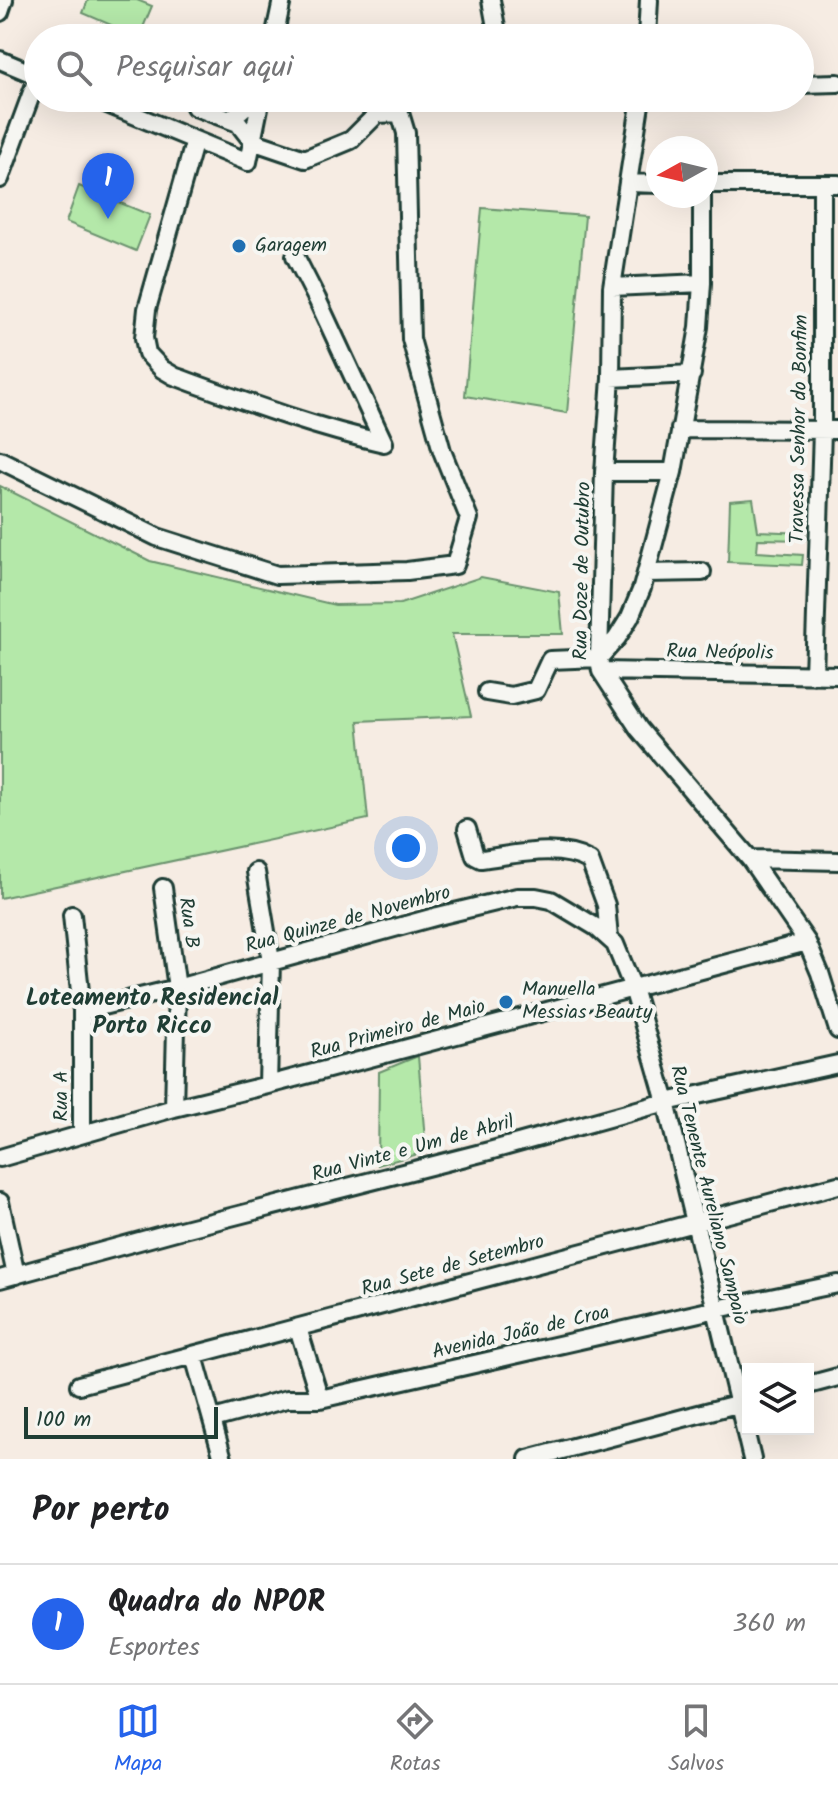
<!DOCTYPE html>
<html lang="pt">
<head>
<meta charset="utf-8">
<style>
	:root { --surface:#fff; --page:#f2f2f2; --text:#202124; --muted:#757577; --line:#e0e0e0; --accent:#2563eb }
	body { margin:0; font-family:Kalam,sans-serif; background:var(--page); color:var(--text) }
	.controls { position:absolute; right:24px; bottom:24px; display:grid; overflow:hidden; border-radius:0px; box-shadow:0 8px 32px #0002 }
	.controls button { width:72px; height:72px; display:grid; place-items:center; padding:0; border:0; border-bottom:2px solid var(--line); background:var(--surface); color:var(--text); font:40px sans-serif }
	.compass { position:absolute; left:646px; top:136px; width:72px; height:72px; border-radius:50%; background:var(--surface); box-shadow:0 8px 32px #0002; rotate:262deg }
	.scale { position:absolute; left:24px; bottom:20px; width:194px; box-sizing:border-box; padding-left:8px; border:4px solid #1f3d34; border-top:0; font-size:22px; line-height:28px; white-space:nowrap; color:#1f3d34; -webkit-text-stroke:6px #f6f6f2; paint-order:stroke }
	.you { position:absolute; left:406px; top:848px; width:28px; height:28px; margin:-20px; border:6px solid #fff; border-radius:50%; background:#1a73e8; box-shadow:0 0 0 12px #1a73e833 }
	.badge { display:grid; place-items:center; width:52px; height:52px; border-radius:50%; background:var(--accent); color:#fff; font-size:26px; font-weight:700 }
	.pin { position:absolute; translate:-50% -66px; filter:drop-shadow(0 2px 4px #0008) }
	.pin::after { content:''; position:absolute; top:42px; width:28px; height:24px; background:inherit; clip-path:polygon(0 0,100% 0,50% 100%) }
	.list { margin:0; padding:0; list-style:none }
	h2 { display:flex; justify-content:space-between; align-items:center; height:104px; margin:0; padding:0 32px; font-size:34px }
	h2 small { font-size:26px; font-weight:400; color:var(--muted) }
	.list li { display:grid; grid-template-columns:52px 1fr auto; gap:24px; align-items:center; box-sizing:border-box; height:120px; padding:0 32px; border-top:2px solid var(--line) }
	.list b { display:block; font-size:30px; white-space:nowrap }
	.list p { margin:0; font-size:26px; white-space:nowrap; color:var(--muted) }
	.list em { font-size:26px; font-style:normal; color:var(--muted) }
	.icon { flex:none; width:44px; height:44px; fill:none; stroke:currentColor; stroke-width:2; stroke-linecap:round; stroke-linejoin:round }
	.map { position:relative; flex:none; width:838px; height:1459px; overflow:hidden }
	.search { position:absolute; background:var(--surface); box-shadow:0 8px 32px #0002; left:24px; right:24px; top:24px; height:88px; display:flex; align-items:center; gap:20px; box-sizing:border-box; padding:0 28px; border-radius:44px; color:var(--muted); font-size:30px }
	.sheet { height:224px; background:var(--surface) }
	nav { display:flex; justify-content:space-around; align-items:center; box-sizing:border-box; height:112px; border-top:2px solid var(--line); background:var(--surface); font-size:22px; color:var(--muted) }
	nav a { display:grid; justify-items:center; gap:4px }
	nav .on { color:var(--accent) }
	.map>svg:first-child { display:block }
	.green { fill:#b4e8a9; stroke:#6a926e; stroke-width:2 }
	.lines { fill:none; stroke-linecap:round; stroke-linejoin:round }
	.minor-casing { stroke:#1f3d34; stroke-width:22 }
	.minor { stroke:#f6f6f2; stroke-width:16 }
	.poi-dot { fill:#1f6fb2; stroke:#f6f6f2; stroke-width:3 }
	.labels { text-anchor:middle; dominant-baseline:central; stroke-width:8; stroke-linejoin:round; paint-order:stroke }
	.poi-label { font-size:20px; fill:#1f3d34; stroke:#f6f6f2; text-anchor:start }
	.street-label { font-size:20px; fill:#1f3d34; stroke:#f6f6f2 }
	.quarter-label { font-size:24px; font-weight:bold; fill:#1f3d34; stroke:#f6f6f2 }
</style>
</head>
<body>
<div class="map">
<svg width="838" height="1459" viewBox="0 0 838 1459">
	<rect width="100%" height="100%" fill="#f6ece3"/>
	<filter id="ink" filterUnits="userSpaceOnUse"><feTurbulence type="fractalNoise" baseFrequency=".0125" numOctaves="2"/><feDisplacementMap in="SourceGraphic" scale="16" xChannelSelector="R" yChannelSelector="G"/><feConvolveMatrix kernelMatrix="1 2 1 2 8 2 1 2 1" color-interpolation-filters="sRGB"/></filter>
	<g filter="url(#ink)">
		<path class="green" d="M88,0h49l15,6 -13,31 -56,-24z
			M79,186l71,29 -14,36 -70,-29z
			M482,208l103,8 -18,197 -102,-17z
			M0,486l150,75 185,44 65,-1 81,-27 78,15 4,42h-111l19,82 -113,5 10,98 -368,79z
			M753,499l5,32 47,2v7l-47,-1 -1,13 46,3 -1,10 -74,-3 2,-61z
			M418,1056l8,96 -48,13 1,-93z"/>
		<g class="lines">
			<defs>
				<path id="minor" d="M491,0l7,38
					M0,12l4,-12
					M274,38l8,-38
					M647,38l2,-38
					M0,60l38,16 -38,103
					M800,84l38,-1
					M93,98l155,64 13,-64
					M641,98l-29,189 -1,91 -7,94 -5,186 2,13 38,58 111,130 57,83 13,31 18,57
					M230,120l25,-22
					M195,140l-48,169 -3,29 3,15 15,16 12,7c69,25 138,51 210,67l-67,-144 -22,-43
					M629,183l29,1
					M706,184h132
					M612,287l90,-4
					M611,378l81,-4
					M680,429l158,1
					M0,460l157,77 120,38 130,-4 48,-6 14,-47 -27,-67 -31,-112 -5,-206 -6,-20 -23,1 -26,26 -46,19 -53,-18 -14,-18 -43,-16
					M604,472h69
					M646,573l56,-1
					M601,671l237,4
					M814,675l8,-244v-247
					M487,692l24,4 25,-6 14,-30 49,-2 18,-20 13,-21 12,-29 31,-116 26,-145 3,-44v-87
					M467,829l8,27 6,3c34,-4 77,-16 109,2l16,44 3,33
					M750,859l88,2
					M256,872l15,89 -3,124
					M163,888l14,100 -3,120
					M72,915l10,96v122
					M82,1011l95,-23 261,-72 79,-19h19l15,3 45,27 19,17 18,44 33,114 86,357
					M0,1158l174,-50 94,-23 539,-143
					M0,1202l16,73
					M0,1279l176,-48 313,-80 177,-49 172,-38
					M298,1328l22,71
					M194,1356l29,103
					M79,1385l759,-200
					M808,1385l30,-8
					M213,1419l74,-20h33l397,-90 121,-25
					M528,1459l220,-58"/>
			</defs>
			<use href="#minor" class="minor-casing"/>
			<use href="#minor" class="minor"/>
		</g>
	</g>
	<g class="poi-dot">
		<circle cx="239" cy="246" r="8"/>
		<circle cx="506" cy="1002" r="8"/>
	</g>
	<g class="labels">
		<g class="poi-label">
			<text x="255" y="246">Garagem</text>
			<text x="522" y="990">Manuella<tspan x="522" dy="23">Messias Beauty</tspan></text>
		</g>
		<g class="street-label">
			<text transform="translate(800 429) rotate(-89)">Travessa Senhor do Bonfim</text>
			<text transform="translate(583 571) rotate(-89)">Rua Doze de Outubro</text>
			<text transform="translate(720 653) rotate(1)">Rua Neópolis</text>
			<text transform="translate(348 920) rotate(-15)">Rua Quinze de Novembro</text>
			<text transform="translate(188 923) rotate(82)">Rua B</text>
			<text transform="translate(398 1030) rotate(-15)">Rua Primeiro de Maio</text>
			<text transform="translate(62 1096) rotate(-90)">Rua A</text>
			<text transform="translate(413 1149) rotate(-15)">Rua Vinte e Um de Abril</text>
			<text transform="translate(708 1195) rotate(76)">Rua Tenente Aureliano Sampaio</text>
			<text transform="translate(453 1266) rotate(-15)">Rua Sete de Setembro</text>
			<text transform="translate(521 1333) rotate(-13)">Avenida João de Croa</text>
		</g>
		<g class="quarter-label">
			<text x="152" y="998">Loteamento Residencial<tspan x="152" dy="28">Porto Ricco</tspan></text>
		</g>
	</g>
</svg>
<div class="controls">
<button><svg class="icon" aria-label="layers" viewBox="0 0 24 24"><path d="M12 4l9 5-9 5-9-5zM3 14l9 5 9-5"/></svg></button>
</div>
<svg class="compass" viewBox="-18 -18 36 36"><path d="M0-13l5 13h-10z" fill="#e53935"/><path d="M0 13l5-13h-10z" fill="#757577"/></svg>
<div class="scale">100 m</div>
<div class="you"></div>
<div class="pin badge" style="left:108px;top:219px">1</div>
<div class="search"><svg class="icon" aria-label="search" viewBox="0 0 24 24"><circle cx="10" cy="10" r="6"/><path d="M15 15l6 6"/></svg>Pesquisar aqui</div>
</div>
<section class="sheet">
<h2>Por perto<small></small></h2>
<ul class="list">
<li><span class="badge">1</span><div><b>Quadra do NPOR</b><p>Esportes</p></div><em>360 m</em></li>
</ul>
</section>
<nav>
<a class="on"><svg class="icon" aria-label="map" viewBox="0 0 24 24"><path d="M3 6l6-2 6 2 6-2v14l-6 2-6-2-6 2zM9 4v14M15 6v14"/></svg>Mapa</a>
<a><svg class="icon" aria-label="directions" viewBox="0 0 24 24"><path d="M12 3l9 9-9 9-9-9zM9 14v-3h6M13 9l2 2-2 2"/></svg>Rotas</a>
<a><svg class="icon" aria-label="saved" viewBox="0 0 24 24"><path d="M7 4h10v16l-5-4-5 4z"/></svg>Salvos</a>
</nav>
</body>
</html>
